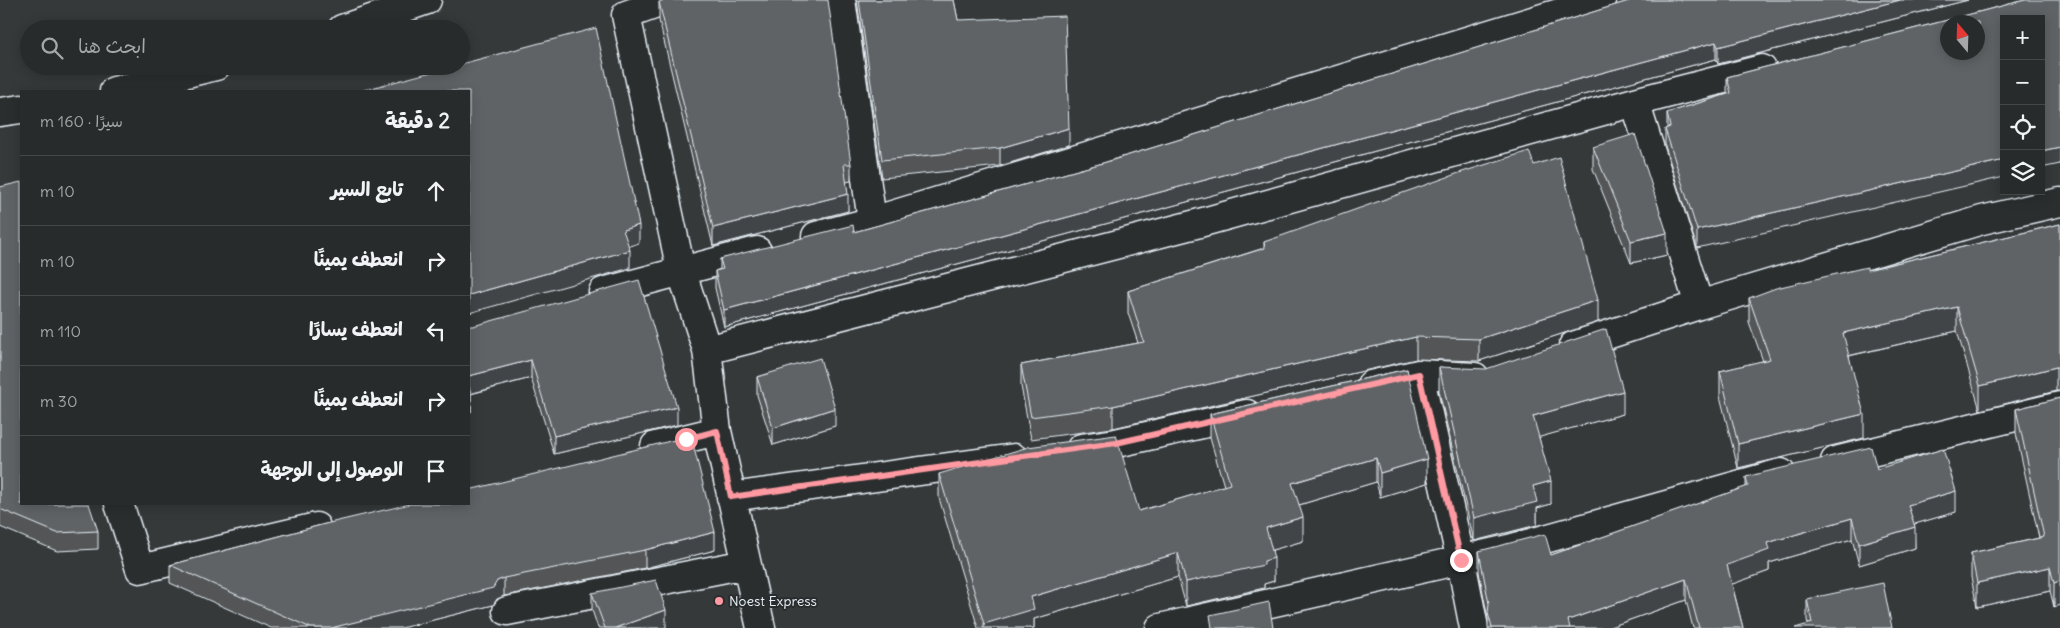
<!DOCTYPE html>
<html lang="ar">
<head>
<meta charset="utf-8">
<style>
	:root { --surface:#282b2c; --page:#343738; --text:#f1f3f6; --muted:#a5a7a9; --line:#444748 }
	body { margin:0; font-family:Delius,"Playpen Sans Arabic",sans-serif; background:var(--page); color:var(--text); direction:rtl }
	.controls { position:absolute; right:15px; top:15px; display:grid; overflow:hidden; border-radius:0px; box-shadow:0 2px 12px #0003 }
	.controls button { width:45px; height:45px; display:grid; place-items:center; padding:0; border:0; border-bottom:1px solid var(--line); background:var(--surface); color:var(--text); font:25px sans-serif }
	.compass { position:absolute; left:1940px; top:15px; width:45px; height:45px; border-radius:50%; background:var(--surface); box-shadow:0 2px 12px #0003; rotate:341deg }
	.stop { position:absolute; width:15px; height:15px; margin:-11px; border:4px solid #ff9aa2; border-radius:50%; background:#fff }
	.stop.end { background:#ff9aa2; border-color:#fff; box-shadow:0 1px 5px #0008 }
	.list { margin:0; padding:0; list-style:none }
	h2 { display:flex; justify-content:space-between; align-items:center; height:65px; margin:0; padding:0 20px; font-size:21px }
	h2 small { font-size:16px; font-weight:400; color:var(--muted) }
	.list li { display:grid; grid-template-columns:32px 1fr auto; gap:15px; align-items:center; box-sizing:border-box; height:70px; padding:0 20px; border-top:1px solid var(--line) }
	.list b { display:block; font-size:19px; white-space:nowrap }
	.list em { font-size:16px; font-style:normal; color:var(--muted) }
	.icon { flex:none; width:28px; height:28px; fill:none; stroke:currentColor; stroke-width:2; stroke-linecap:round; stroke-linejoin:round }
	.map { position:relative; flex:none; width:2060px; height:628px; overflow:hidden; direction:ltr }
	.search { position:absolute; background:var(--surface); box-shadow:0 2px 12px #0003; left:20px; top:20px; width:450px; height:55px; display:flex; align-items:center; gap:12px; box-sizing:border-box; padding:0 18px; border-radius:28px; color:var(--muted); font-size:19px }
	.panel { position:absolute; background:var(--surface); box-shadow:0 2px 12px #0003; left:20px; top:90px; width:450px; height:415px; border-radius:0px; direction:rtl }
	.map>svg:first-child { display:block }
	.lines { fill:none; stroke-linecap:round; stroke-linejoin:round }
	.minor-casing { stroke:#e8f1f8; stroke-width:31 }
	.minor { stroke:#2a2d2e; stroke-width:28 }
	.wall { fill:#525557; stroke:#e8f1f8 }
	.shaded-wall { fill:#424547; stroke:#e8f1f8 }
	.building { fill:#5f6365; stroke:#e8f1f8; fill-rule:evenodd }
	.route { stroke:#ff9aa2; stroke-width:6 }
	.poi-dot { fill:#ff9aa2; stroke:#2a2d2e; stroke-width:2 }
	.labels { text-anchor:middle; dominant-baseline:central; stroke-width:4; stroke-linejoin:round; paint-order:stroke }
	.poi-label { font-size:14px; fill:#e8f1f8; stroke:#2a2d2e; text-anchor:start }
</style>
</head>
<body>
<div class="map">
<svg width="2060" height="628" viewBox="0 0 2060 628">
	<rect width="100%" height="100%" fill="#35393a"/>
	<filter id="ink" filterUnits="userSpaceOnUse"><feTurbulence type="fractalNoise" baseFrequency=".02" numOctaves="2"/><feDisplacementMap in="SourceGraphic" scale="10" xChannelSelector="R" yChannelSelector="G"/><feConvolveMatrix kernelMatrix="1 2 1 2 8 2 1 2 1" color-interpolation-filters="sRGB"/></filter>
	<g filter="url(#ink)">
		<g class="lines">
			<defs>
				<path id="minor" d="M668,0l-42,15 55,255 26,80 10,81 44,197
					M841,0l31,221
					M342,29l85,-29
					M114,91l102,-25
					M1635,102l64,203
					M0,112l21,-3
					M816,236l50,-13 736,-223
					M603,292l154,-41
					M1573,346l126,-41 283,-85 78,-18
					M707,350l489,-126 439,-122 127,-33
					M1419,374l42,187 13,67
					M1371,385l48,-11 56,3
					M655,446l62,-15
					M1081,448l35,-5 131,-29
					M1835,461l225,-55
					M731,497l283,-39
					M119,504l21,65 176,-42
					M507,611l239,-47
					M1160,628l349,-79 272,-76"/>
			</defs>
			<use href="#minor" class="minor-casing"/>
			<use href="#minor" class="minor"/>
		</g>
		<path class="wall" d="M857,0h97l4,20 111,125 -69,21 -118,12z
			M1632,0h336l-250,64 -2,-5 -992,268 -9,-39v-17l5,-2v-10l134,-27 249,-69z
			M2025,0l-328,248 -32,-102v-17l2,-1v-15l60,-19v-17z
			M659,2l192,162v17l-5,1 2,29 -135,35 -54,-226z
			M1593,147l74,108 -36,8 -38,-94z
			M1534,165l64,157 -119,39 -63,-2 -303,69 -82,11 -10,-53v-21l117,-22 -10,-30v-22l136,-43v-6z
			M0,187l21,317 77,27v18l-41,2 -57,-24z
			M2060,224v167h-4l-76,19 -23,-79 -108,25 15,82 -126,30 -18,-72v-25l43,-10 -14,-39v-24z
			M469,326l208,99 -123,29 -23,-76 -60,16v18z
			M1439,367l184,47 -84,23 12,67 -14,4v17l-63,16 -35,-150z
			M1407,369l20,114 -47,14 -4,-15 -77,23 4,36 -31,9 2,31 -10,3v4l-78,18 -8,-29 -144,42v9h-56l-39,-130v-24l200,37 85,-25 -14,-48v-24z
			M757,377l78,49 -62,19 -16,-50z
			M2060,398l-6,209 -4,-16 -73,16 -6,-30v-24l68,-15 -23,-105v-24z
			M1877,469l79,43 -42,12 1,24 -56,17 -7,-26 -83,24v8l-37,13 11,44h-50l-7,-28 -79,28h-119v-9l-9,-47v-21l72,4 195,-68v-10z
			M325,524l390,26 -70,18 -141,28 -7,3 -4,6 -92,23h-130l-101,-45v-18z
			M592,593l74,34 -3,1h-65l-6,-18z
			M1807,599l85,29 -84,-4 -1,-4z"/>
		<path class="shaded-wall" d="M1900,0h68l-250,64v-17z
			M1716,42v17l-992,268v-17z
			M1069,128v17l-69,21v-18z
			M2060,147v17l-19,4v-17z
			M2004,160v17l-307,71v-18z
			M848,194v17l-135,35v-18z
			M639,225v18l-16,5v-18z
			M1667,233v22l-36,8v-22z
			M630,250v18l-161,45v-18z
			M1598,300v22l-119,39v-22z
			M1957,307v24l-114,26v-24z
			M1416,337v22l-303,69v-22z
			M531,360v18l-62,16v-18z
			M2056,367v24l-76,19v-24z
			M1623,391v23l-90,25v-23z
			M471,394v18l-2,1v-18z
			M677,407v18l-123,29v-18z
			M835,408v18l-62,19v-17z
			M1864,414v24l-126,30v-24z
			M1376,458v24l-84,25v-24z
			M1427,459v24l-47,14v-24z
			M1551,481v23l-14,4v17l-63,16v-23l59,-32z
			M1956,491v21l-48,14v-21z
			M1303,517v24l-37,11v-24z
			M1852,518v21l-83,24v8l-42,15v-21l40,-22z
			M1915,527v21l-56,17v-21z
			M715,532v18l-70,18v-18z
			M1178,553v24l-144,42v9h-50v-4l47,-27z
			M1274,558v23l-10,3v4l-78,18v-24z
			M2050,567v24l-73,16v-24z
			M504,578v18l-7,3 -4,6 -92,23h-70l166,-47z
			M1686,579v21l-79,28h-39v-8z
			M2060,581v24l-6,2v-24z
			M666,610v17l-3,1h-48z"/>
		<path class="building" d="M664,0h164l23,164h-7l4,30 -135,34 -54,-226z
			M859,0h95l4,20 107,-4 4,112 -69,20 -118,12z
			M1632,0h268l-182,47 -2,-5 -992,268 -9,-39 8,-2 -3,-10 133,-34 1,7 249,-69z
			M2025,0h35v147l-19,4v-132h-37v141l-307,70 -32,-101 5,-2 -3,-14 64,-20 -4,-16zM1948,22h30v30h-30z
			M596,28l43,197 -16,5 7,20 -161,45v-204h-109l94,-25h7v-2z
			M1635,134l32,99 -36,8 -38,-94z
			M1529,151l5,14 25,-8 39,143 -119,39 -63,-2 -303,69 -82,11 -10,-52 123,-23 -16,-51 137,-43 -1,-6 195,-69z
			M21,182v322h68l9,27 -41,2 -57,-24v-322z
			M2060,224v143h-4l-76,19 -23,-79 -114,26 21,81 -126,30 -18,-73 50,-12 -21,-61 27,-10 91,-21v3z
			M639,280l38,127 -123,29 -23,-76 -62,16v-50h4z
			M1606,329l17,62 -90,25 18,65 -18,5 4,16 -63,16 -35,-151 47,2z
			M820,358l15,50 -62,20 -16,-51z
			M1407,369l20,90 -47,14 -4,-15 -84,25 11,34 -37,11 8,30 -10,3v4l-78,17 -8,-29 -147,44 3,12 -50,15 -45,-150 89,-27 88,-12 23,76 91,-27 -20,-70z
			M469,386l2,8 -2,1z
			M2060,398v183l-6,2 -4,-16 -73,16 -6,-30 73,-16 -28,-128z
			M691,436l24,96 -70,18 -141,28 -7,3 -4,7 -162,40h-20l-141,-63 155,-41 85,-20h59v-16l4,1z
			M1871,447l6,22 66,-20 13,42 -48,14 7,22 -56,17 -7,-26 -85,25 2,7 -42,15 16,63h-44l-13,-49 -118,41 2,8h-78l-4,-15 1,-9 -10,-53 66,-17 6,21 197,-69 -2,-9 15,-4z
			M656,580l10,30 -51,18h-10l-13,-35z
			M1883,583l9,45h-97l17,-5 -5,-24z
			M1269,602l4,26h-61l-2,-13z"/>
	</g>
	<g class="lines" filter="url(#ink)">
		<path class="route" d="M686,439l31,-8 14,66 385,-54 303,-69 42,186"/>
	</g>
	<circle class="poi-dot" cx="719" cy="601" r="5"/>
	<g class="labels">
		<g class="poi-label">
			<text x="729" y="601">Noest Express</text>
		</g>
	</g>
</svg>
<div class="controls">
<button>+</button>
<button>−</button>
<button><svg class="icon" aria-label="locate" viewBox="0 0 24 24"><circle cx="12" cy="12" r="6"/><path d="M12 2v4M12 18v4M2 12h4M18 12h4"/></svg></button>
<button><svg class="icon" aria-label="layers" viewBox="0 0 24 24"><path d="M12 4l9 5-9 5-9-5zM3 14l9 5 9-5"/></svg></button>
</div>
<svg class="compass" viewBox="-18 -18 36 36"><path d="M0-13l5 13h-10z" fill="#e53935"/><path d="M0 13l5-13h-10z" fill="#a5a7a9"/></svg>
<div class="stop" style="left:686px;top:439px"></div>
<div class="stop end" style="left:1461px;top:560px"></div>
<div class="search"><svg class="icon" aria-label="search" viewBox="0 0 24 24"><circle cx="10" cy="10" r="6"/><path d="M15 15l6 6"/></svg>ابحث هنا</div>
<section class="panel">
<h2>2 دقيقة<small>سيرًا · 160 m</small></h2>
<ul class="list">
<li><svg class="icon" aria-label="ahead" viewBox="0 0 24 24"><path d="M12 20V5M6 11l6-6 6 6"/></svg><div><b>تابع السير</b></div><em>10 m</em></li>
<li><svg class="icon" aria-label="right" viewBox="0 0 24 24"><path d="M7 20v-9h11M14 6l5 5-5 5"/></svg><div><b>انعطف يمينًا</b></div><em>10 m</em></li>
<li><svg class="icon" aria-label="left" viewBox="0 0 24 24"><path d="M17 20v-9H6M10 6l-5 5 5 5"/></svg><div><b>انعطف يسارًا</b></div><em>110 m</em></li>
<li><svg class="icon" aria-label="right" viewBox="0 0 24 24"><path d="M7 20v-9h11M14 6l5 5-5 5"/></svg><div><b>انعطف يمينًا</b></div><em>30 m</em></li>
<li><svg class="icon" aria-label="arrive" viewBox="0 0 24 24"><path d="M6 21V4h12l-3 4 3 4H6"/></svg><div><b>الوصول إلى الوجهة</b></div></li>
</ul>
</section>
</div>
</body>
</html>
